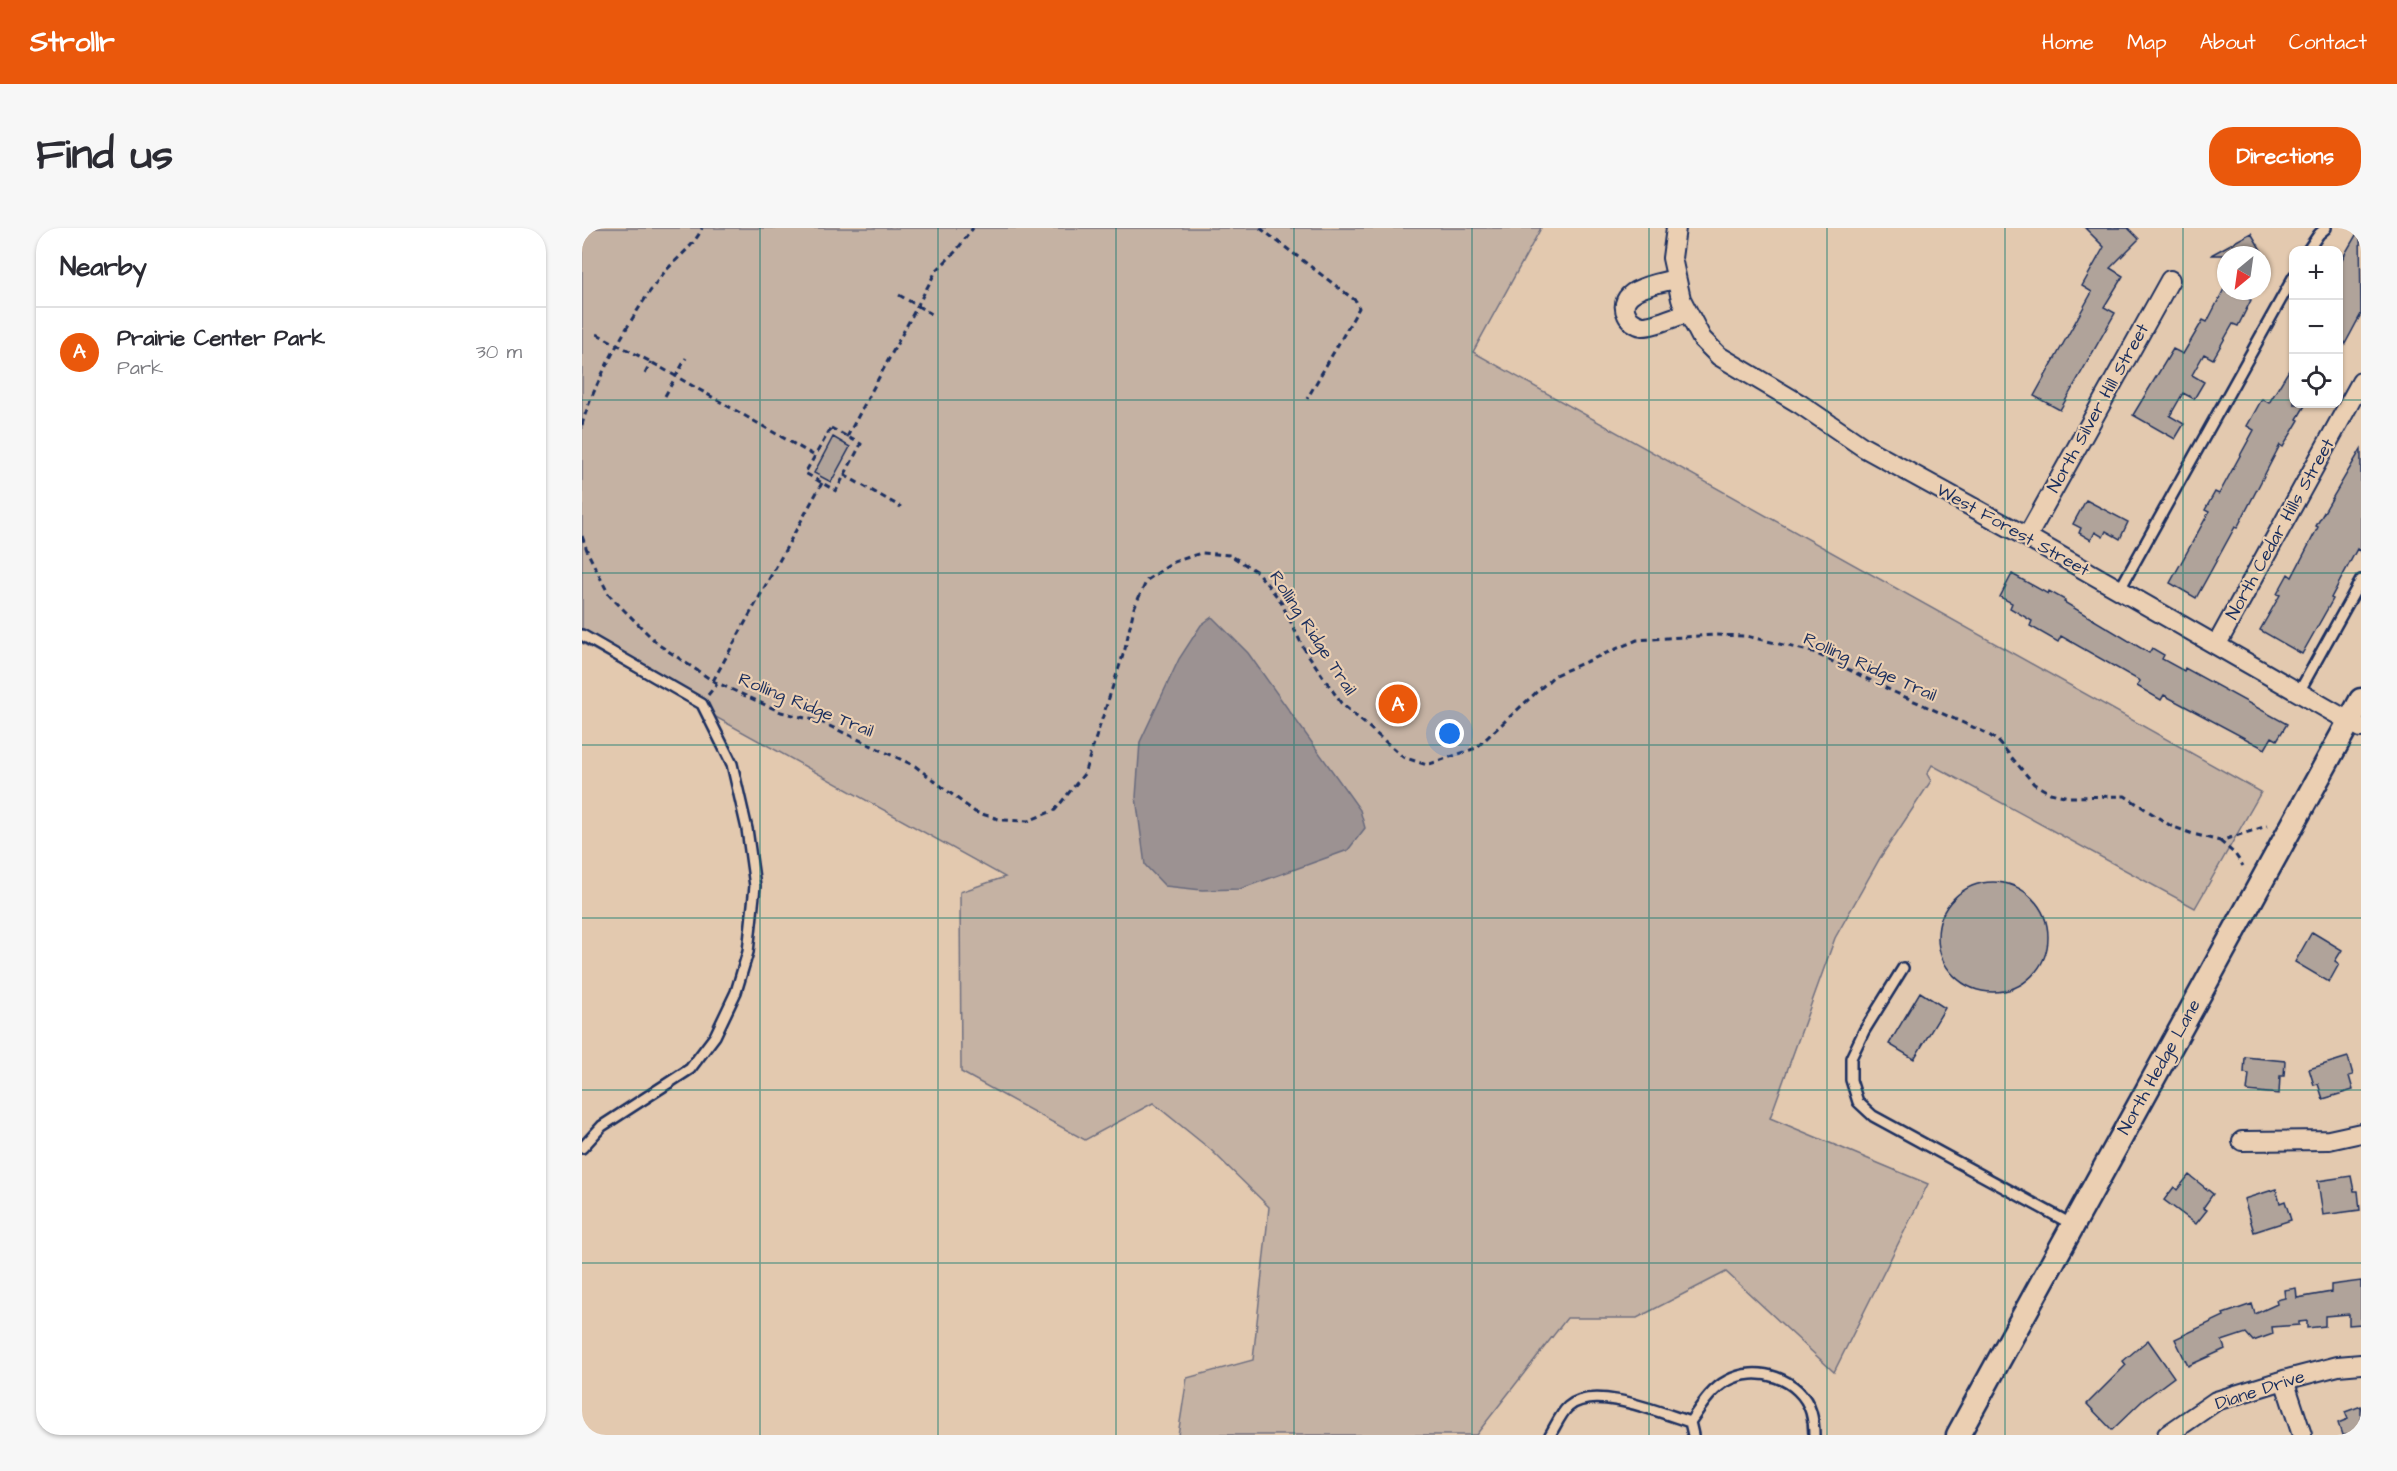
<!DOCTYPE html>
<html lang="en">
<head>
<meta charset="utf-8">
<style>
	:root { --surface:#fff; --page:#f7f7f7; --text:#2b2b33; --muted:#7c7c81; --line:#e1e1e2; --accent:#ea580c }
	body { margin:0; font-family:"Architects Daughter",sans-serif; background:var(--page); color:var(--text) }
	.controls { position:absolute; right:18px; top:18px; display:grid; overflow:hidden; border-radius:12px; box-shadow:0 2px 4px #0004 }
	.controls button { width:54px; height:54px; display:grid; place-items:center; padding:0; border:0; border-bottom:2px solid var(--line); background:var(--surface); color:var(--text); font:30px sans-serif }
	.compass { position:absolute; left:1635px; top:18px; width:54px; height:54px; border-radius:50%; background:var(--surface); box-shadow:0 2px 4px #0004; rotate:209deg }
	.you { position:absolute; left:868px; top:506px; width:21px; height:21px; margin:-15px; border:4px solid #fff; border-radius:50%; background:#1a73e8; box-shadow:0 0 0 9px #1a73e833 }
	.badge { display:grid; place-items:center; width:39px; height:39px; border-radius:50%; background:var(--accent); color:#fff; font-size:20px; font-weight:700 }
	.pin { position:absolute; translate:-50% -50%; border:3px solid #fff; box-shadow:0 2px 6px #0006 }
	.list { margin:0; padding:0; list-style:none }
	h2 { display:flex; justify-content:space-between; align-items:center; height:78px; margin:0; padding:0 24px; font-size:26px }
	h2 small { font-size:20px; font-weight:400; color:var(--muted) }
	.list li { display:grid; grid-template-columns:39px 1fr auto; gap:18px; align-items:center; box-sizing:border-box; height:90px; padding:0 24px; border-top:2px solid var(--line) }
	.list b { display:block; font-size:22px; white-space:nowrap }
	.list p { margin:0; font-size:20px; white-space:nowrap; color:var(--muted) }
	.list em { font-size:20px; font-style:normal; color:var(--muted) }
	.icon { flex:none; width:33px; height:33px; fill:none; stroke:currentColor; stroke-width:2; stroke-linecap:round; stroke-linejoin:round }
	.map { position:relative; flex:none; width:1779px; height:1207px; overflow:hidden; border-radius:24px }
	header { display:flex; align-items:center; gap:36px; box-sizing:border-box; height:84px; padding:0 30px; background:var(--accent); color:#fff }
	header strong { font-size:28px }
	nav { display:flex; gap:33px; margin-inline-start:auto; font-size:21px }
	.intro { display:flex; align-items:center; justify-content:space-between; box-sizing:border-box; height:144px; padding:0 36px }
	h1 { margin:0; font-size:42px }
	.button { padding:15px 27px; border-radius:24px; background:var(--accent); color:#fff; font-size:21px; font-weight:700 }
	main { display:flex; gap:36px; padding:0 36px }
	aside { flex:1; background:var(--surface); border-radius:24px; box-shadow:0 2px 4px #0004 }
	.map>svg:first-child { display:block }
	.green { fill:#c5b2a3; stroke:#707080; stroke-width:1.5 }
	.water { fill:#9c9292; stroke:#686a7d; stroke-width:1.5 }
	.building { fill:#b0a39a; stroke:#1b2f5e; stroke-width:1.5 }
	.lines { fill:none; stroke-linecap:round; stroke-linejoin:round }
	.service-casing { stroke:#1b2f5e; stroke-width:14 }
	.minor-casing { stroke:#1b2f5e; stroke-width:22 }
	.tertiary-casing { stroke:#1b2f5e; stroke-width:27 }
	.path { stroke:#1b2f5e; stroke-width:3; stroke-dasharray:6 4.5; stroke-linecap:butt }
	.service { stroke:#ebcfb2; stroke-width:9 }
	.minor { stroke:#ebcfb2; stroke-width:18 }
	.tertiary { stroke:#ebcfb2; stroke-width:22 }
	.grid { fill:none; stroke:#0f766e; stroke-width:1.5; stroke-opacity:0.55 }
	.labels { text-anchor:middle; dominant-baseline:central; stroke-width:4.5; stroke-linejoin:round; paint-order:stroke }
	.street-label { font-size:18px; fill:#1b2f5e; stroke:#ebcfb2 }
</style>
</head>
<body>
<header>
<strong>Strollr</strong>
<nav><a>Home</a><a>Map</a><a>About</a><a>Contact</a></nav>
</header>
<div class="intro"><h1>Find us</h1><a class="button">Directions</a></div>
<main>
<aside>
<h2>Nearby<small></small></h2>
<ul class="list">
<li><span class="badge">A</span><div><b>Prairie Center Park</b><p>Park</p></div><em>30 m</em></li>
</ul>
</aside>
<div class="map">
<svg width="1779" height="1207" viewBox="0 0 1779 1207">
	<rect width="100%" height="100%" fill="#e3c9af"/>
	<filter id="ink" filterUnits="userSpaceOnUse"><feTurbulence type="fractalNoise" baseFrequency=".0167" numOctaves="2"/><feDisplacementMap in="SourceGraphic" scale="12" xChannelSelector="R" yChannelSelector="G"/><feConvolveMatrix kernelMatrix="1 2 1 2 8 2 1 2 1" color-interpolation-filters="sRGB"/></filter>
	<g filter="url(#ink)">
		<path class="green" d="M0,0h959l-68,124 788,440 -66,116 -263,-143 -5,9 4,7 -51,77 -45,80 -65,180 158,66 -94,188 -108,-100 -89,46h-70l-91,117h-298l9,-57 66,-18 16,-153 -58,-57 -58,-47 -68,37 -124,-68 -1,-180 45,-15 -423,-234z"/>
		<path class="water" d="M630,389l36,36 112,157 5,18 -17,22 -108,39 -38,1 -37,-4 -20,-21 -9,-68 4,-55 39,-83 22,-34z"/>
		<path class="building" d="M1503,0h43l11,11 -29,29 13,8 -19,31 11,6 -55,97 -26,-14 58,-104 -10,-6 22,-39z
			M1778,0l1,86 -23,43v-91z
			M1669,5l13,22h-53z
			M1643,59l1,4h7l18,9 -13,26 -5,-2 -20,35 -9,-5 -12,21 12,7 -10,17 -11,-6 -13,23 14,8 -9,15 -42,-24 40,-66 10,5 20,-34 4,2z
			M1712,134v42h12l-9,15 2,1 -16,27 -3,-2 -43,83 -2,-1 -39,71 -26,-15 39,-71 -4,-2 10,-18 4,2 35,-64 -7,-4 15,-27 7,4z
			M251,209l17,10 -19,35 -17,-9z
			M1779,221v103l-4,-3 -26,49 2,1 -31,55 -42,-24 20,-35 -3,-1 11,-20 4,3 26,-50 -2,-1z
			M1504,272l42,22 -8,17 -14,-8 -3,6 -8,-5 -4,8 -12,-7 2,-5 -8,-4z
			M1430,346l36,20 1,-3 16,9 -1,2 85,51 3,-5 12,7 -2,4 22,12 1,-3 102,56 -10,16 -5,-3 -7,12 -101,-54 -3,5 -24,-14 3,-5 -79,-45 -3,6 -28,-16 2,-5 -22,-13 2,-5 -12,-6z
			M1356 709a55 55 0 1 1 110 0a55 55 0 1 1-110 0Z
			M1730,704l30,18 -7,11 4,3 -10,18 -34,-20z
			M1338,764l25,16 -31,51 -25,-15z
			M1663,829l40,4 -1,15h-4l-1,18 -32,-3 2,-17 -5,-1z
			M1766,829l5,18 -4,1 4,14 -30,9 -5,-15 -4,1 -5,-16z
			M1607,947l24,19 -10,14 4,2 -11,14 -32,-24 10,-13 3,3z
			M1769,948l3,15h4l2,19 -37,5 -5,-34z
			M1694,961l4,14 5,-2 6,19 -37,12 -10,-33z
			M1779,1053v43l-12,1v-11l-24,2v10l-18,2v-7l-8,1v3l-27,2 1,7 -20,7 -7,-8 -24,8 3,8 -37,17 -13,-27 49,-23 -1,-2 29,-10 3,10 22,-10 -1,-4 9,-2 -1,-8 12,-2 1,10 34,-6v-7z
			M1566,1112l26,37 -32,24 -30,29 -25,-26 39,-39 -3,-4z
			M1779,1178v29h-19l-4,-12 10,-4 -3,-7z"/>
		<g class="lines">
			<defs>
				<path id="service" d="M1726,22l11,-16 7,-6
					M1538,361l174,-313
					M0,407l120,69 30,60 15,65 8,57 -7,66 -12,40 -21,44 -25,33 -88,57 -20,22
					M1717,464l62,-112
					M1321,740l-39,63 -13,27v22l7,22 15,14 200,109
					M968,1207c5,-8 11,-22 18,-28 26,-23 93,6 122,15
					M1111,1207l-3,-13c10,-14 21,-33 37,-41 29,-17 74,-3 84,31 2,7 3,16 3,23"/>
				<path id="minor" d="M1094,0l-4,30 9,41 21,40 17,17 81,48 63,43 164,90 334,191
					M1093,51c-15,4 -61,10 -48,36 2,5 9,10 15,11 10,1 34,-10 45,-13
					M1445,309l143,-257
					M1635,416l144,-262
					M1660,913l87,-1 32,-7
					M1702,1152l18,55
					M1585,1207l49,-34 68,-21 54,-14 23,-2"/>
				<path id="tertiary" d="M1376,1207l403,-735"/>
			</defs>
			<use href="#service" class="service-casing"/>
			<use href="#minor" class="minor-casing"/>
			<use href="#tertiary" class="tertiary-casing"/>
			<path class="path" d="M678,0l96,73 3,7 -52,91
				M317,67l36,21
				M15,106l54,28 164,94
				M63,146l6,-12
				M83,168l21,-38
				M0,197c11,-42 54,-118 81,-151 13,-16 31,-27 39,-46
				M249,200l30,16 -25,47 -31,-18z
				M265,209l89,-166 20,-20 17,-23
				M262,247l57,32
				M0,308l6,17 21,42 50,50 54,36 68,31 40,10 94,44 60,46 27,8 26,1 27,-11 29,-36 41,-125 9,-41 13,-28 27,-18 27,-9 29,2 27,17 23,28 23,47 38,56 62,54 24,8 49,-17 79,-73 82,-35 77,-5 32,1 67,16 81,40 92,41 12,8 36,43 16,9 19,4 56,-1 46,30 22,8 27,7 47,-15
				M131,453l109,-198
				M126,467l9,-11
				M1638,613l15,13 8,12"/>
			<use href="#service" class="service"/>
			<use href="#minor" class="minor"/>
			<use href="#tertiary" class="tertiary"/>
		</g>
	</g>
	<path class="grid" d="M178,0v1207M356,0v1207M534,0v1207M712,0v1207M890,0v1207M1067,0v1207M1245,0v1207M1423,0v1207M1601,0v1207M0,172h1712M1756,172h23M0,345h1779M0,517h1779M0,690h1779M0,862h1779M0,1035h1779"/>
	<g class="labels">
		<g class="street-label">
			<text transform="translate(1516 180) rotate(-61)">North Silver Hill Street</text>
			<text transform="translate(1698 301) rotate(-61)">North Cedar Hills Street</text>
			<text transform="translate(1431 302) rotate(29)">West Forest Street</text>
			<text transform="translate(731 405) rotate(57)">Rolling Ridge Trail</text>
			<text transform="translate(1288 439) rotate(24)">Rolling Ridge Trail</text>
			<text transform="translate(224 477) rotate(22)">Rolling Ridge Trail</text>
			<text transform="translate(1577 839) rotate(-61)">North Hedge Lane</text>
			<text transform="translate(1678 1162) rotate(-18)">Diane Drive</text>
		</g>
	</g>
</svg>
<div class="controls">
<button>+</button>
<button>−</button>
<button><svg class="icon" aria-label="locate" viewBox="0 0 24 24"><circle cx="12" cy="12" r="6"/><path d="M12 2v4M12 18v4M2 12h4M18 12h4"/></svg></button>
</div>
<svg class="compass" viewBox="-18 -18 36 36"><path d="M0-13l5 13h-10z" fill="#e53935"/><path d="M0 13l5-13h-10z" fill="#7c7c81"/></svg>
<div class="you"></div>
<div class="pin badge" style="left:816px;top:476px">A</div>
</div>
</main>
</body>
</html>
